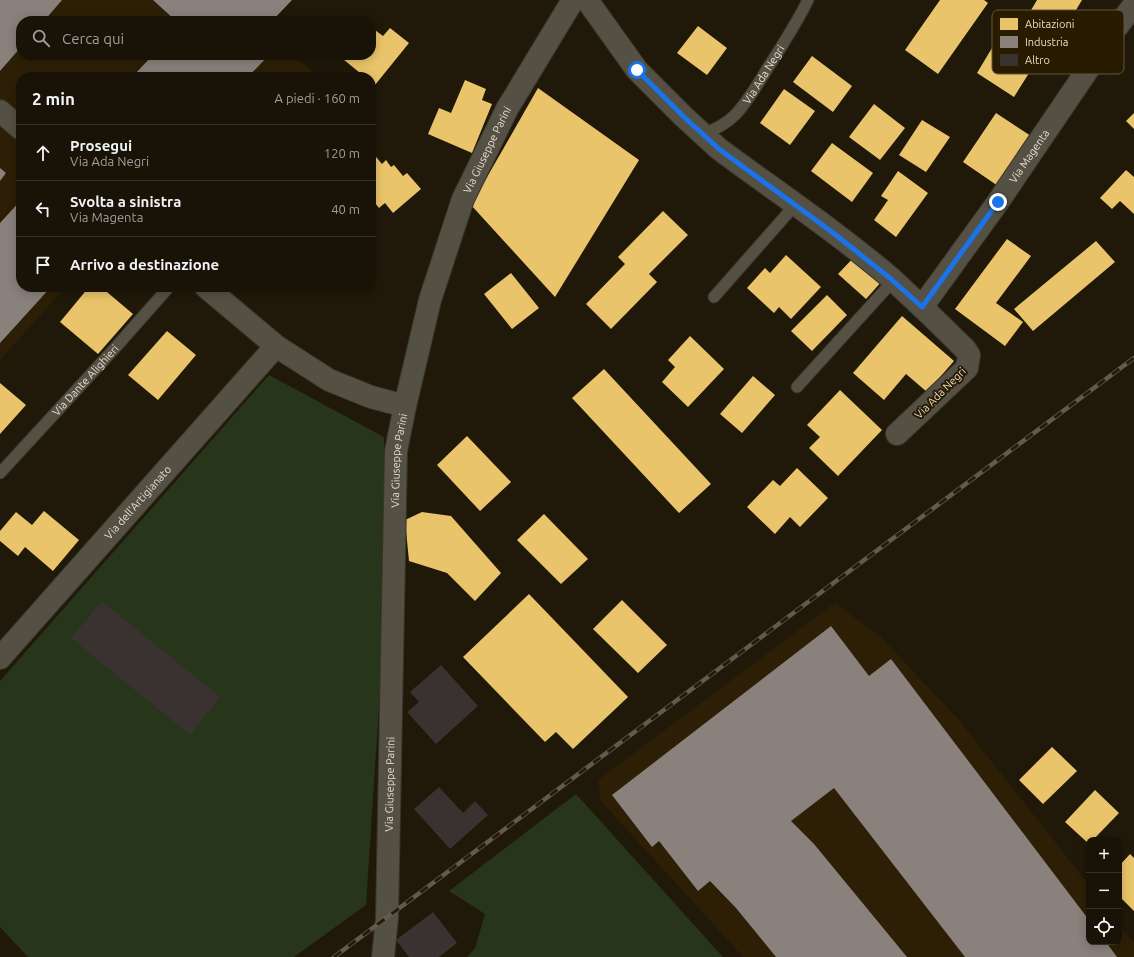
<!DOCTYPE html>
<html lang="it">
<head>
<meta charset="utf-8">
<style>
	:root { --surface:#181207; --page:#252015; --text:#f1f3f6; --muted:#9f9e9b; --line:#363228 }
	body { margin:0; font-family:Ubuntu,sans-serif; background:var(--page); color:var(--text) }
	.controls { position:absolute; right:12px; bottom:12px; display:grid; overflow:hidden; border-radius:8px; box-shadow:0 2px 10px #0003 }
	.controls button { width:36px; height:36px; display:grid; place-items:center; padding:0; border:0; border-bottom:1px solid var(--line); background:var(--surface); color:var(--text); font:20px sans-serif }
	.stop { position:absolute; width:12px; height:12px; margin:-9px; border:3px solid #1a73e8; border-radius:50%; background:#fff }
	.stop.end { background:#1a73e8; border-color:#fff; box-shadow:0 1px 4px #0008 }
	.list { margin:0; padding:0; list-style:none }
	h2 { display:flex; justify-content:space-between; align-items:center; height:52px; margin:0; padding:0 16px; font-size:17px }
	h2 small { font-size:13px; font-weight:400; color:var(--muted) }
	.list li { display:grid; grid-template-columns:26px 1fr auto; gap:12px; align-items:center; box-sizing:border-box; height:56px; padding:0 16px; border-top:1px solid var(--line) }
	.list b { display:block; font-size:15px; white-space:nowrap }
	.list p { margin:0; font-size:13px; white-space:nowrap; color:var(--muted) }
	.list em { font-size:13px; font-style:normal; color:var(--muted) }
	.icon { flex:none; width:22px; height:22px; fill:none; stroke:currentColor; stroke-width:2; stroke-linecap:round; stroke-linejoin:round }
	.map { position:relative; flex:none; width:1134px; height:957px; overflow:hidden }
	.search { position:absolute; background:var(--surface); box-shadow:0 2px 10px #0003; left:16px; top:16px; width:360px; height:44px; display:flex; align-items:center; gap:10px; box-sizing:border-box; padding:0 14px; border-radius:16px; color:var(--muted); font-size:15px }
	.panel { position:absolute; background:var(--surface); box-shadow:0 2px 10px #0003; left:16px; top:72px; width:360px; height:220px; border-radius:16px }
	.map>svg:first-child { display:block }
	.built { fill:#2c1f06 }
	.green { fill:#27351b }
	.homes { fill:#e9c46a }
	.industry { fill:#8a817c }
	.building { fill:#393231 }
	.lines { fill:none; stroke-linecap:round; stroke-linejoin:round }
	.lane-casing { stroke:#3a342a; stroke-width:13 }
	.street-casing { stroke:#3a342a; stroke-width:24 }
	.lane { stroke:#555044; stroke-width:11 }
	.street { stroke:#555044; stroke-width:22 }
	.rail-casing { stroke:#605a50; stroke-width:4.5 }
	.rail { stroke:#291b00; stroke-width:3; stroke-dasharray:9; stroke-linecap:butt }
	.route { stroke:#1a73e8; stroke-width:5 }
	.labels { text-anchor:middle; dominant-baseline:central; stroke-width:4; stroke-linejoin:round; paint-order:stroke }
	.street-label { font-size:11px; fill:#e5dccc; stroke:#291b00 }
	.key { fill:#291b00; stroke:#61553d; stroke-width:1 }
	.key-label { font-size:11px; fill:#e5dccc }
</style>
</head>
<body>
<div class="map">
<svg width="1134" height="957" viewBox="0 0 1134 957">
	<rect width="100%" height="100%" fill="#201809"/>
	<path class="built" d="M0,0h292l-20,21h-251v34h273l24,21 -1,1h-296v41l-21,-17z
		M0,126l21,18v143h45l-66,73z
		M835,603l45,33 79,84 130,165v57h30v-18l15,19v14h-391l-142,-156 -3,-21z"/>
	<path class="green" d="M269,375l115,62 3,147 -21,321 -72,52h-266l-28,-30v-246z
		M576,794l147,163h-256l8,-9 10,-34 -36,-23z"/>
	<path class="homes" d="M940,0h44l4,3 -50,71 -33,-24z
		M1037,0h45l-6,10 14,8 -20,32 -46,-28z
		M359,17l5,4h-8z
		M698,26l29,22 -20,27 -30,-22z
		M371,27l12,9 7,-8 19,15 -34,42 -4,-3v-5h-6l-27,-22h33z
		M998,38l38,24 -22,35 -37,-24z
		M812,56l40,30 -19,26 -40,-30z
		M465,80l21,9 -4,11 10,4 -20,49 -44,-19 11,-26 12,5z
		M538,88l101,72 -84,137 -84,-92z
		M784,89l31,22 -25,34 -30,-22z
		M874,104l31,24 -25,32 -31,-23z
		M996,113l35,23 -33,50 -35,-24z
		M1134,113v16l-8,-8z
		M922,120l28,17 -24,35 -27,-17z
		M832,143l41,30 -21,29 -41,-31z
		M371,151l11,13 4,-4 5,7 3,-2 9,11 4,-3 14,16 -28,24 -8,-10 -6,5 -8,-10z
		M1126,170l8,7v37l-14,-13 -8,8 -12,-11z
		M898,171l30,22 -32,44 -22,-17 14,-20 -7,-4z
		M663,211l25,24 -39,39 8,8 -46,47 -25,-25 39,-40 -7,-7z
		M1007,239l24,17 -35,47 27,19 -18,24 -50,-37z
		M1096,241l19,21 -82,69 -19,-22z
		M786,255l35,32 -30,32 -12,-12 -5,6 -27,-25 18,-20 5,5z
		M856,255l27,25 -17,19 -28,-25z
		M511,273l28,35 -27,21 -28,-35z
		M89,287h12l32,27 -35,40 -38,-32z
		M827,295l20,20 -35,36 -21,-20z
		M902,316l52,45 -27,31 -21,-18 -22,26 -31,-27z
		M167,331l29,24 -38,45 -30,-25z
		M690,336l34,33 -36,38 -26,-25 13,-15 -7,-7z
		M604,369l107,115 -32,29 -107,-115z
		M753,376l22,19 -33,38 -22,-19z
		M0,383l26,22 -26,29z
		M840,390l42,40 -44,46 -29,-28 11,-11 -13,-12z
		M467,436l44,46 -31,29 -43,-46z
		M797,468l31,30 -28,29 -10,-10 -15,17 -28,-27 26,-27 7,6z
		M44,511l35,29 -26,31 -28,-24 -7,9 -18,-15v-10l16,-19 16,13z
		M422,512l29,4 50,57 -26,28 -28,-28 -38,-12 -4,-41z
		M544,514l44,45 -27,25 -44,-44z
		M529,594l99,103 -55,52 -17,-17 -11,10 -82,-85z
		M622,600l45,45 -29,28 -45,-44z
		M1052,747l25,24 -34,33 -24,-24z
		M1095,790l24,23 -26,27h-4v4l-24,-22z
		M1130,854l4,4v53l-15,-15v-30z"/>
	<path class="industry" d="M0,0h62l-18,21h-23v26l-21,24z
		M153,0h139l-20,21h-96z
		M153,55h116l-21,22h-116z
		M0,168l6,5 -6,8z
		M21,200v87h30l-51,56v-120z
		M831,626l38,50 22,-17 198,261v22h17l11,15h-152l-131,-169 -43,33 23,23 93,113h-131l-40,-49 -26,-27 -12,10 -39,-50 -7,6 -40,-52z"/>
	<path class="building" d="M102,601l118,96 -30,38 -119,-97z
		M441,665l37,41 -42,38 -29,-32 12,-10 -9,-10z
		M439,787l24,26 12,-12 13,14 -38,34 -36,-40z
		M433,912l24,31 -18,14h-30l-13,-17z"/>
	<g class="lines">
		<defs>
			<g id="lane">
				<path id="s1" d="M702,134c13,-4 24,-10 34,-20 13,-14 23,-32 33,-48 14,-22 28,-43 39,-66"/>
				<path d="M714,297l81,-92"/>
				<path d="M797,387l96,-106"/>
				<path id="s2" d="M0,473l115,-125 54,-61"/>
			</g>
			<g id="street">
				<path d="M587,0l50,70 47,47 35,32c58,43 118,83 173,130 25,23 49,46 73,70l4,6 -2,13 -70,66"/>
				<path d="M0,111l21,18"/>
				<path d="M206,287l70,59 53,34 42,17 34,9"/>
				<path id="s3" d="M922,307l76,-105 118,-174 18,-23"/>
				<path id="s4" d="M0,658l276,-312"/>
				<path id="s5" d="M383,957l4,-39 9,-467 9,-45 25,-106 33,-101 44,-90 66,-109"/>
			</g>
		</defs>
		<use href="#lane" class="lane-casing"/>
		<use href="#street" class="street-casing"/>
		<use href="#lane" class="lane"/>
		<use href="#street" class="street"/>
		<defs>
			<path id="rail" d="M334,957l800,-599"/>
		</defs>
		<use href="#rail" class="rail-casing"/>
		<use href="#rail" class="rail"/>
	</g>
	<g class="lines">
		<path class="route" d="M637,70l47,47 35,32 113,83 59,47 31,28 76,-105"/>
	</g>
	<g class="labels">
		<g class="street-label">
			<text stroke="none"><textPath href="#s1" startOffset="88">Via Ada Negri</textPath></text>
			<text stroke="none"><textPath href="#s5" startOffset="822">Via Giuseppe Parini</textPath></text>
			<text stroke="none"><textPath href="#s3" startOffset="185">Via Magenta</textPath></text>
			<text stroke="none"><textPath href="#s2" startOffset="126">Via Dante Alighieri</textPath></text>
			<text transform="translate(940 393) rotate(-45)">Via Ada Negri</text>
			<text stroke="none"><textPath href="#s5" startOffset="497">Via Giuseppe Parini</textPath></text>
			<text stroke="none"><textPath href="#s4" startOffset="208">Via dell'Artigianato</textPath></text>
			<text stroke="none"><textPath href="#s5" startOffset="173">Via Giuseppe Parini</textPath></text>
		</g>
	</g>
	<rect x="992" y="10" width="132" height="64" rx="6" class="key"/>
	<rect x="1000" y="18" width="18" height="12" fill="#e9c46a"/>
	<rect x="1000" y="36" width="18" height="12" fill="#8a817c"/>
	<rect x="1000" y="54" width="18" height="12" fill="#393231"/>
	<g class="key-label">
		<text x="1025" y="28">Abitazioni</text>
		<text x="1025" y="46">Industria</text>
		<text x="1025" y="64">Altro</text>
	</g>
</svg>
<div class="controls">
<button>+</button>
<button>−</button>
<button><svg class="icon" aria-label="locate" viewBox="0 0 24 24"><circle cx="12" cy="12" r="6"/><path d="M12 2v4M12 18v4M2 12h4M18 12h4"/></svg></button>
</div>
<div class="stop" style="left:637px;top:70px"></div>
<div class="stop end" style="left:998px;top:202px"></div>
<div class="search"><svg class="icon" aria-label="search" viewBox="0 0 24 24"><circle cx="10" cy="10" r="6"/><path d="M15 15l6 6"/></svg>Cerca qui</div>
<section class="panel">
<h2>2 min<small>A piedi · 160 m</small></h2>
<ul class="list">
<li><svg class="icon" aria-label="ahead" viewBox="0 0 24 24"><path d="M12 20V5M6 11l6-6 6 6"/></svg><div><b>Prosegui</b><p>Via Ada Negri</p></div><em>120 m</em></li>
<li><svg class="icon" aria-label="left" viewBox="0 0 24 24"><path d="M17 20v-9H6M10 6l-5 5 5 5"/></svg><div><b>Svolta a sinistra</b><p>Via Magenta</p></div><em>40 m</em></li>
<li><svg class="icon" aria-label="arrive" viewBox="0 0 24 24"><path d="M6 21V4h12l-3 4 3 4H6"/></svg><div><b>Arrivo a destinazione</b></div></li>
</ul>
</section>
</div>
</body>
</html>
